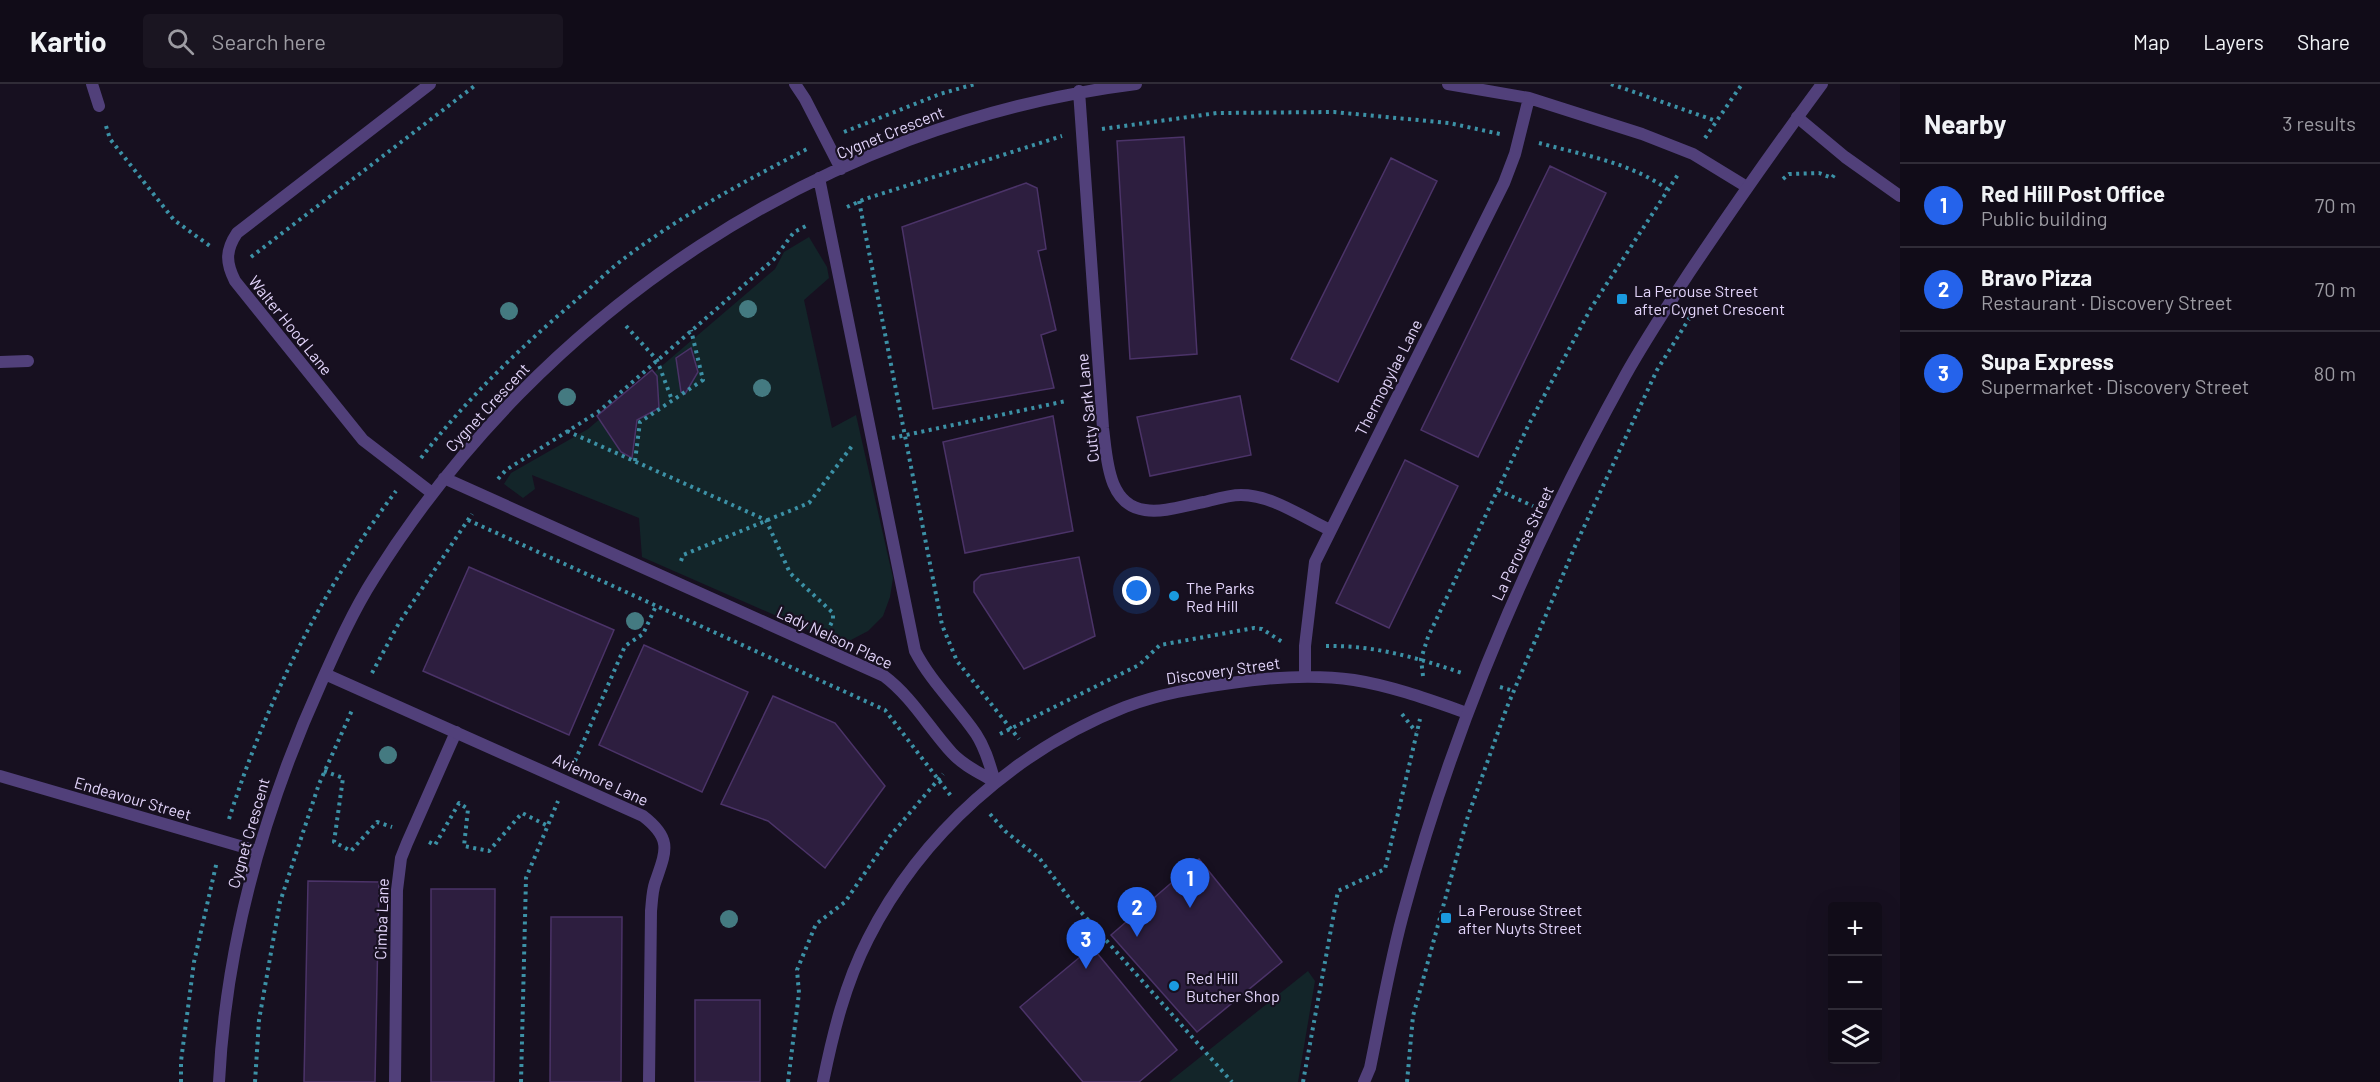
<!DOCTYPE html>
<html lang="en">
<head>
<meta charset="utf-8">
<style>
	:root { --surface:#110c18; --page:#1a1521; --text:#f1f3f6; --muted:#9c9ba2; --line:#302c37; --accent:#2563eb }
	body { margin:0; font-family:Barlow,sans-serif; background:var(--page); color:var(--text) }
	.controls { position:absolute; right:18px; bottom:18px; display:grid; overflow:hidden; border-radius:6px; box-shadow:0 6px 24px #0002 }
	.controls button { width:54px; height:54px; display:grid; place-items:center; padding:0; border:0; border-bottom:2px solid var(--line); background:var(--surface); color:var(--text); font:30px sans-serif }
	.you { position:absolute; left:1137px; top:507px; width:21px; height:21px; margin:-15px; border:4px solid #fff; border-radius:50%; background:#1a73e8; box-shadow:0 0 0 9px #1a73e833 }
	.badge { display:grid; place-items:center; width:39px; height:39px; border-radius:50%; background:var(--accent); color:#fff; font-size:20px; font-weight:700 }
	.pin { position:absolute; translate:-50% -50px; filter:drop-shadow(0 2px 3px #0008) }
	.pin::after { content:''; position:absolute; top:32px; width:21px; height:18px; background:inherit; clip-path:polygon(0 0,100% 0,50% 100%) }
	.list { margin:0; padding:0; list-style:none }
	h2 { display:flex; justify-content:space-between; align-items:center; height:78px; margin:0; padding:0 24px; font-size:26px }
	h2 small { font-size:20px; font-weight:400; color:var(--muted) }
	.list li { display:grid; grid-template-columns:39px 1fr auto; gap:18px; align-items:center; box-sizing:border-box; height:84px; padding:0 24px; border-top:2px solid var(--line) }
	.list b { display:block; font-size:22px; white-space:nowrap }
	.list p { margin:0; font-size:20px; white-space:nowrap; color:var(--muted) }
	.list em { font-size:20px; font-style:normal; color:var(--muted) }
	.icon { flex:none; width:33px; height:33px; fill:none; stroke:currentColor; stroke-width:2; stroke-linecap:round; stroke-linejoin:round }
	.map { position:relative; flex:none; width:1900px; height:998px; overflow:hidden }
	header { display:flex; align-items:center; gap:36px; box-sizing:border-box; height:84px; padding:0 30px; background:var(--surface); border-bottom:2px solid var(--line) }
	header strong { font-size:28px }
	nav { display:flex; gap:33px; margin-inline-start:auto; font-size:21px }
	.search { width:420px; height:54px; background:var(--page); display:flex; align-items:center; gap:15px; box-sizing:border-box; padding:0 21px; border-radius:6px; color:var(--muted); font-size:22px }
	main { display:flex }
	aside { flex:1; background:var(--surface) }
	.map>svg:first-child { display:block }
	.green { fill:#132529 }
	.building { fill:#2d1e3f; stroke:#4b3368; stroke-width:1.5 }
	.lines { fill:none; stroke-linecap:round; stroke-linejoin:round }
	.path { stroke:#3c91a6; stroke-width:4; stroke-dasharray:3 4.5; stroke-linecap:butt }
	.service { stroke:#51407a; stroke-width:12 }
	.minor { stroke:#51407a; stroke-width:12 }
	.tertiary { stroke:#51407a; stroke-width:12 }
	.tree { fill:#447a81 }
	.poi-dot { fill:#1a9adf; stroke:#171020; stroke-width:2 }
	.labels { text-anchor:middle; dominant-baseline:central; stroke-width:4.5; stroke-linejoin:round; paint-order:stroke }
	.street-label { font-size:16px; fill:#e2d4fa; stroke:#171020 }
	.poi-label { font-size:16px; fill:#e2d4fa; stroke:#171020; text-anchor:start }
</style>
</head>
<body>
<header>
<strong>Kartio</strong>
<div class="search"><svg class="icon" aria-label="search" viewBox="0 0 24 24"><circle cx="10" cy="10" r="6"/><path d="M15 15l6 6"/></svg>Search here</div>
<nav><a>Map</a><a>Layers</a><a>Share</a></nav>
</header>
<main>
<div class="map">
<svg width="1900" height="998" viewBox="0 0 1900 998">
	<rect width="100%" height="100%" fill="#171020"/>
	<path class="green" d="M809,153l18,30 2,11 -25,22 28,128 24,-13 37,163 -3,19 -7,19 -15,15 -19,10 -20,-2 -187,-82 -3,-39 -107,-43 3,14 -12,9 -19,-14 7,-11 77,-44 187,-160 9,-17z
		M1308,887l7,10 -17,101h-129z"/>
	<path class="building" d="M1184,53l13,217 -67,5 -13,-218z
		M1391,74l46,23 -99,201 -47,-23z
		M1550,82l56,27 -128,264 -57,-27z
		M1026,99l11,5 9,61 -8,2 18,79 -15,5 13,53 -121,21 -31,-182z
		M691,264l7,24 -13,22 -4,-2 -5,-34z
		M652,286l5,6 2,32 -22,12 -5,38 -11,-6 -24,-36z
		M1240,312l11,59 -101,21 -13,-59z
		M1053,332l20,115 -108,22 -22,-111z
		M1405,376l53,26 -69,142 -53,-25z
		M1079,473l16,79 -71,33 -50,-77v-10l7,-7z
		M469,483l145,63 -45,105 -146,-64z
		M644,561l104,47 -46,100 -103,-47z
		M773,612l62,27 50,63 -60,82 -57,-47 -47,-17z
		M1199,775l83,103 -85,70 -86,-97z
		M308,797l71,1 -4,200h-71z
		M431,805h64l-1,193h-63z
		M551,833h71l-1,165h-71z
		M1092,863l85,103 -38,32h-56l-63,-75z
		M695,916h65v82h-65z"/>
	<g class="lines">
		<path class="path" d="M1611,0l105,37
			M106,42l4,13 64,81 36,26
			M1102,45l115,-16 117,-1 115,11 51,11
			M844,48l96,-38 35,-10
			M1705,54l37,-54
			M1539,59c44,12 90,19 128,46
			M1783,95l6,-5 30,-1 13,5 2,-3
			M859,117l83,424 15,36 62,78
			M847,123l18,-8 197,-63
			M251,173l226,-173
			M626,242l31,34 15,40
			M567,347l199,89 24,53 43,40v7l-4,8
			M892,354l174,-37
			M421,374c46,-60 102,-113 160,-162 15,-13 30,-28 45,-39 56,-42 119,-76 181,-108
			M635,377l5,-39 63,-42 -12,-50
			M498,395l8,-9 92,-58 176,-153 20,-27 14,-7
			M1498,406l35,16
			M468,436l417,190 66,86
			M681,477l2,-6 126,-52 43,-57
			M1326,562c48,-1 92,12 136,27
			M372,589l27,-50 73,-109
			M1423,592l-2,-17 7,-22 100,-211 63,-118 88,-135
			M1500,603l14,4
			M1402,630l14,18
			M1000,650l139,-69 21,-20 94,-17 8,1 22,14
			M575,677l50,-115 18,-12 13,-28
			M324,687l19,7 -9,64 17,9 26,-29 15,5
			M990,730l15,17 35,28 33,44 159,179
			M229,735c37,-117 93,-230 167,-328
			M429,758l6,3 24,-42 9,6 -4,37 25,5 33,-38 26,13
			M181,998v-21l13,-99 23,-101
			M255,998l4,-62 21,-118 39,-118 34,-76
			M521,998l5,-204 32,-77
			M788,998l11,-89 -2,-23 19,-46 29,-22 45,-66 53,-62
			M1303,998l35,-191 47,-22 35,-150
			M1407,998l6,-66 55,-200 39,-109 69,-163 81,-174 40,-64"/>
		<path class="service" d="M395,998l2,-192 4,-32 6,-15 49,-111"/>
		<path class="minor" d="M92,0l7,22
			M430,0l-193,149c-12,18 -11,30 -2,48l128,159 69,53
			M795,0l10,15 36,70
			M1448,0l81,14 113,36 51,20 54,33
			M1079,7l24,337c4,29 4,77 42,82 19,3 41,-5 59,-8 12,-3 25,-7 37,-7 31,0 61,22 89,35
			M1797,33l48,40 55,39
			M819,94l96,473c16,31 42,55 61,83 10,15 14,32 19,48
			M0,278l28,-1
			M444,394l440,198c28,21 45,52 68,77 12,13 28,20 43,29
			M325,590l318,142c30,23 23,35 12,67 -3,9 -3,19 -4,28l-2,171
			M1305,592v-30l10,-84 189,-379 11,-29 14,-56
			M0,692l257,75
			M219,998c7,-139 45,-273 102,-399 16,-36 32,-72 53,-105 167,-267 449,-455 762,-494
			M823,998c10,-49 22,-98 45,-143 53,-105 148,-189 257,-232 34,-13 70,-19 106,-24 41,-6 82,-9 123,-3 38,6 76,20 113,33"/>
		<path class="tertiary" d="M1364,998l6,-14c11,-53 20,-108 35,-161 50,-186 127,-363 220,-531 20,-36 42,-69 64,-103 43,-64 87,-127 133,-189"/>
	</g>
	<g class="tree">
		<circle cx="748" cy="225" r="9"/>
		<circle cx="509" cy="227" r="9"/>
		<circle cx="762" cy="304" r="9"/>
		<circle cx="567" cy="313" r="9"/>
		<circle cx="635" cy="537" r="9"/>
		<circle cx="388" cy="671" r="9"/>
		<circle cx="729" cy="835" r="9"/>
	</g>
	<g class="poi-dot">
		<rect x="1616" y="209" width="12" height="12" rx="3"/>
		<circle cx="1174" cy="512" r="6"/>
		<rect x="1440" y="828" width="12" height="12" rx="3"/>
		<circle cx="1174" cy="902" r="6"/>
	</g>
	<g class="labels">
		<g class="street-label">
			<text transform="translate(890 48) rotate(-22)">Cygnet Crescent</text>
			<text transform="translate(291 241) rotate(51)">Walter Hood Lane</text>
			<text transform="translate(1388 293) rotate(-63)">Thermopylae Lane</text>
			<text transform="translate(487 323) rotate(-47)">Cygnet Crescent</text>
			<text transform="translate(1087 324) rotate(-96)">Cutty Sark Lane</text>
			<text transform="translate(1522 459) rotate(-65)">La Perouse Street</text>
			<text transform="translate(835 553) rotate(25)">Lady Nelson Place</text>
			<text transform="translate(1223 586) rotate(-8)">Discovery Street</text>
			<text transform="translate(601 695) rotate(25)">Aviemore Lane</text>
			<text transform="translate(133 714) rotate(16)">Endeavour Street</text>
			<text transform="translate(248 749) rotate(-74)">Cygnet Crescent</text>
			<text transform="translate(381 835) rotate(-88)">Cimba Lane</text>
		</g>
		<g class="poi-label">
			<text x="1634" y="206">La Perouse Street<tspan x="1634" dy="18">after Cygnet Crescent</tspan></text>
			<text x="1186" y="503">The Parks<tspan x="1186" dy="18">Red Hill</tspan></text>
			<text x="1458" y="825">La Perouse Street<tspan x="1458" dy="18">after Nuyts Street</tspan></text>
			<text x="1186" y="893">Red Hill<tspan x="1186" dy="18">Butcher Shop</tspan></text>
		</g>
	</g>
</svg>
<div class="controls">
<button>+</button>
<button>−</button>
<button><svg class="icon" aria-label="layers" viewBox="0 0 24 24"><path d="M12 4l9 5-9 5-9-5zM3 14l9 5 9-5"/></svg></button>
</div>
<div class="you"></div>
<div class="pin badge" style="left:1190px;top:824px">1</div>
<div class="pin badge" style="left:1137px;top:853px">2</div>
<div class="pin badge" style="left:1086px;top:885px">3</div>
</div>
<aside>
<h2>Nearby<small>3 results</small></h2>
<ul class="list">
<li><span class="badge">1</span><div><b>Red Hill Post Office</b><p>Public building</p></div><em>70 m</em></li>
<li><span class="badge">2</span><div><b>Bravo Pizza</b><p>Restaurant · Discovery Street</p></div><em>70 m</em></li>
<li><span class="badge">3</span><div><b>Supa Express</b><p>Supermarket · Discovery Street</p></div><em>80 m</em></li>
</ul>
</aside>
</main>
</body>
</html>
